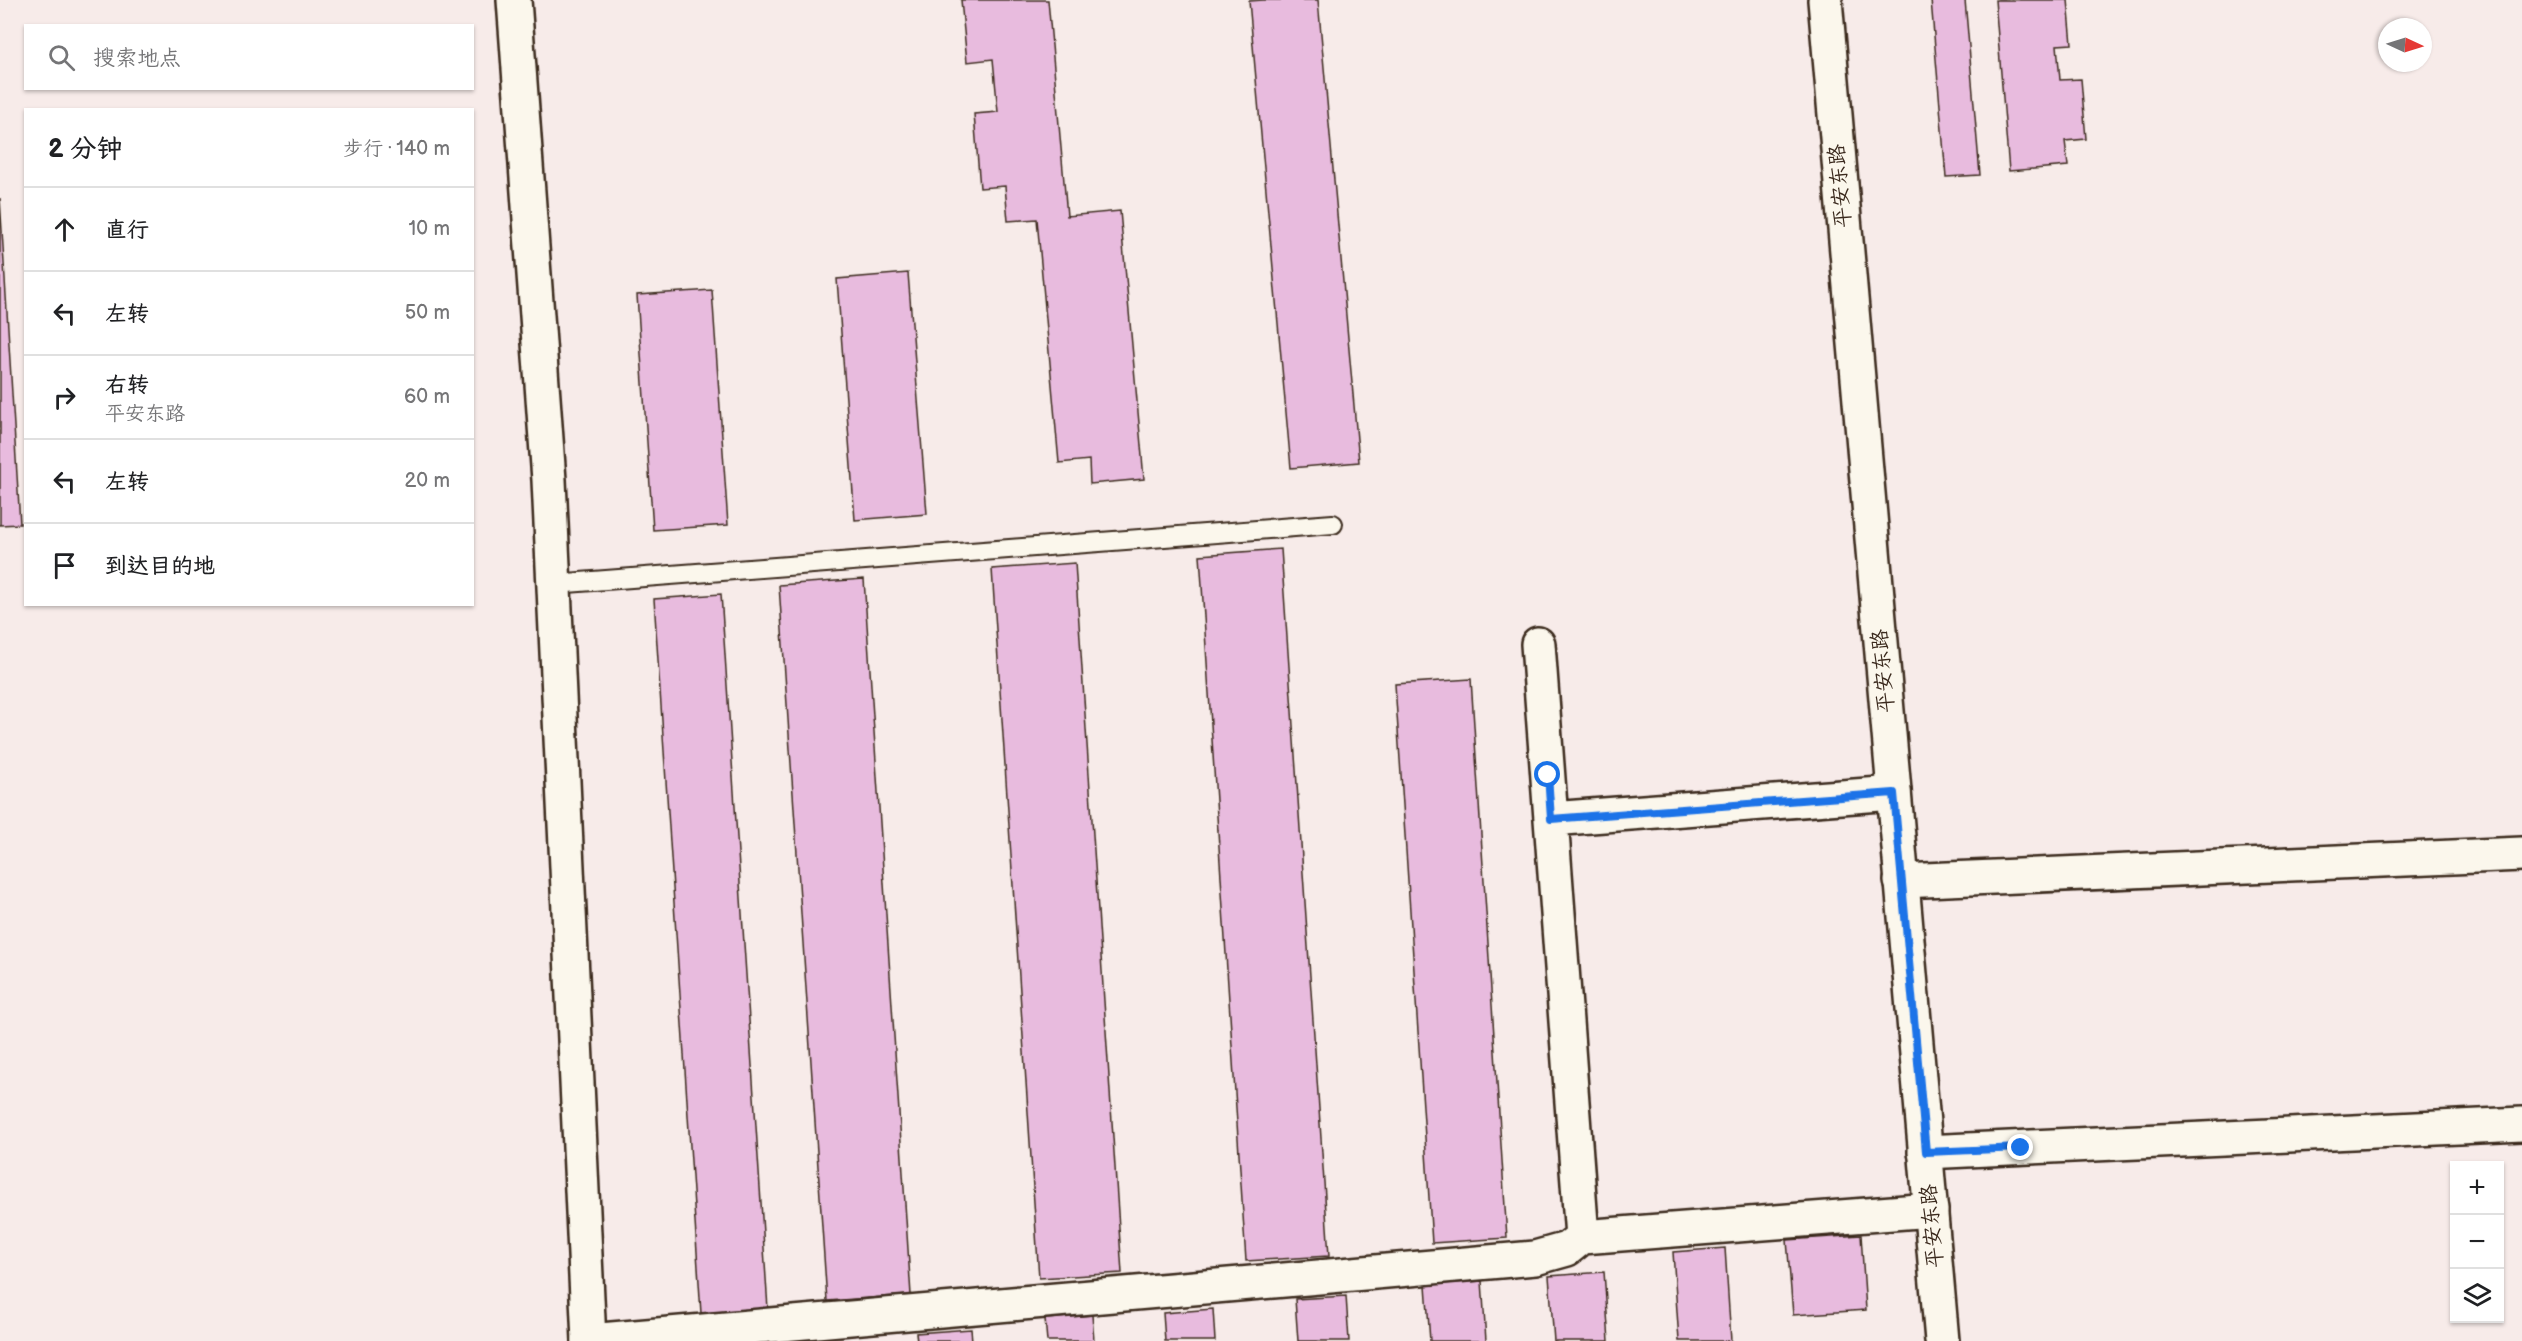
<!DOCTYPE html>
<html lang="zh">
<head>
<meta charset="utf-8">
<style>
	:root { --surface:#fff; --page:#f6f6f6; --text:#202124; --muted:#757577; --line:#e0e0e0 }
	body { margin:0; font-family:"Balsamiq Sans","LXGW WenKai TC",sans-serif; background:var(--page); color:var(--text) }
	.controls { position:absolute; right:18px; bottom:18px; display:grid; overflow:hidden; border-radius:0px; box-shadow:0 2px 4px #0004 }
	.controls button { width:54px; height:54px; display:grid; place-items:center; padding:0; border:0; border-bottom:2px solid var(--line); background:var(--surface); color:var(--text); font:30px sans-serif }
	.compass { position:absolute; left:2378px; top:18px; width:54px; height:54px; border-radius:50%; background:var(--surface); box-shadow:0 2px 4px #0004; rotate:94deg }
	.stop { position:absolute; width:18px; height:18px; margin:-14px; border:4px solid #1a73e8; border-radius:50%; background:#fff }
	.stop.end { background:#1a73e8; border-color:#fff; box-shadow:0 2px 6px #0008 }
	.list { margin:0; padding:0; list-style:none }
	h2 { display:flex; justify-content:space-between; align-items:center; height:78px; margin:0; padding:0 24px; font-size:26px }
	h2 small { font-size:20px; font-weight:400; color:var(--muted) }
	.list li { display:grid; grid-template-columns:39px 1fr auto; gap:18px; align-items:center; box-sizing:border-box; height:84px; padding:0 24px; border-top:2px solid var(--line) }
	.list b { display:block; font-size:22px; white-space:nowrap }
	.list p { margin:0; font-size:20px; white-space:nowrap; color:var(--muted) }
	.list em { font-size:20px; font-style:normal; color:var(--muted) }
	.icon { flex:none; width:33px; height:33px; fill:none; stroke:currentColor; stroke-width:2; stroke-linecap:round; stroke-linejoin:round }
	.map { position:relative; flex:none; width:2522px; height:1341px; overflow:hidden }
	.search { position:absolute; background:var(--surface); box-shadow:0 2px 4px #0004; left:24px; top:24px; width:450px; height:66px; display:flex; align-items:center; gap:15px; box-sizing:border-box; padding:0 21px; border-radius:0px; color:var(--muted); font-size:22px }
	.panel { position:absolute; background:var(--surface); box-shadow:0 2px 4px #0004; left:24px; top:108px; width:450px; height:498px; border-radius:0px }
	.map>svg:first-child { display:block }
	.building { fill:#e8bbde; stroke:#3b2a1e; stroke-width:1.5 }
	.lines { fill:none; stroke-linecap:round; stroke-linejoin:round }
	.lane-casing { stroke:#3b2a1e; stroke-width:22 }
	.street-casing { stroke:#3b2a1e; stroke-width:38 }
	.secondary-casing { stroke:#3b2a1e; stroke-width:38 }
	.lane { stroke:#fbf7ec; stroke-width:18 }
	.street { stroke:#fbf7ec; stroke-width:33 }
	.secondary { stroke:#fbf7ec; stroke-width:33 }
	.route { stroke:#1a73e8; stroke-width:8 }
	.labels { text-anchor:middle; dominant-baseline:central; stroke-width:4.5; stroke-linejoin:round; paint-order:stroke }
	.street-label { font-size:21px; fill:#3b2a1e; stroke:#fbf7ec }
</style>
</head>
<body>
<div class="map">
<svg width="2522" height="1341" viewBox="0 0 2522 1341">
	<rect width="100%" height="100%" fill="#f7ebe9"/>
	<filter id="ink" filterUnits="userSpaceOnUse"><feTurbulence type="fractalNoise" baseFrequency=".0167" numOctaves="2"/><feDisplacementMap in="SourceGraphic" scale="12" xChannelSelector="R" yChannelSelector="G"/><feConvolveMatrix kernelMatrix="1 2 1 2 8 2 1 2 1" color-interpolation-filters="sRGB"/></filter>
	<g filter="url(#ink)">
		<path class="building" d="M961,0h87l19,216 53,-5 24,268 -54,5 -1,-24 -30,3 -22,-244 -29,2 -3,-35 -25,2 -6,-74 24,-2 -5,-53 -26,3z
			M1263,0h55l41,462 -68,6 -42,-467z
			M1931,0h34l15,175 -34,2z
			M1995,0h73l4,44 -15,1 3,35 21,-1 5,60 -21,2 3,25 -59,5z
			M0,198l20,326 -20,1z
			M908,273l19,241 -72,6 -18,-241z
			M712,290l16,235 -75,5 -16,-235z
			M1281,549l48,707 -83,5 -46,-706z
			M1075,563l47,710 -83,5 -47,-709z
			M864,579l47,716 -84,6 -48,-716z
			M721,594l47,715 -67,4 -47,-714z
			M1471,679l36,559 -75,5 -37,-559z
			M1861,1235l5,75 -73,5 -6,-75z
			M1725,1248l6,93h-52l-6,-89z
			M1604,1272l5,69h-55l-5,-65z
			M1482,1281l4,60h-56l-4,-56z
			M1346,1296l3,45h-51l-3,-42z
			M1213,1309l2,32h-50l-2,-28z
			M1092,1315l2,26h-47l-2,-22z
			M971,1329l1,12h-55l-1,-8z"/>
		<g class="lines">
			<defs>
				<path id="lane" d="M554,584l779,-60"/>
				<path id="street" d="M1538,644l44,593 349,-27
					M1551,819l343,-26
					M1901,881l621,-27
					M1925,1152l597,-28
					M589,1341l946,-83 32,-9 15,-12"/>
				<path id="secondary" d="M514,0l35,480 40,861
					M1825,0l117,1341"/>
			</defs>
			<use href="#lane" class="lane-casing"/>
			<use href="#street" class="street-casing"/>
			<use href="#secondary" class="secondary-casing"/>
			<use href="#lane" class="lane"/>
			<use href="#street" class="street"/>
			<use href="#secondary" class="secondary"/>
		</g>
	</g>
	<g class="lines" filter="url(#ink)">
		<path class="route" d="M1548,775l3,44 343,-26 32,359 95,-4"/>
	</g>
	<g class="labels">
		<g class="street-label">
			<text transform="translate(1840 186) rotate(-95)">平安东路</text>
			<text transform="translate(1883 671) rotate(-95)">平安东路</text>
			<text transform="translate(1932 1226) rotate(-95)">平安东路</text>
		</g>
	</g>
</svg>
<div class="controls">
<button>+</button>
<button>−</button>
<button><svg class="icon" aria-label="layers" viewBox="0 0 24 24"><path d="M12 4l9 5-9 5-9-5zM3 14l9 5 9-5"/></svg></button>
</div>
<svg class="compass" viewBox="-18 -18 36 36"><path d="M0-13l5 13h-10z" fill="#e53935"/><path d="M0 13l5-13h-10z" fill="#757577"/></svg>
<div class="stop" style="left:1548px;top:775px"></div>
<div class="stop end" style="left:2021px;top:1148px"></div>
<div class="search"><svg class="icon" aria-label="search" viewBox="0 0 24 24"><circle cx="10" cy="10" r="6"/><path d="M15 15l6 6"/></svg>搜索地点</div>
<section class="panel">
<h2>2 分钟<small>步行 · 140 m</small></h2>
<ul class="list">
<li><svg class="icon" aria-label="ahead" viewBox="0 0 24 24"><path d="M12 20V5M6 11l6-6 6 6"/></svg><div><b>直行</b></div><em>10 m</em></li>
<li><svg class="icon" aria-label="left" viewBox="0 0 24 24"><path d="M17 20v-9H6M10 6l-5 5 5 5"/></svg><div><b>左转</b></div><em>50 m</em></li>
<li><svg class="icon" aria-label="right" viewBox="0 0 24 24"><path d="M7 20v-9h11M14 6l5 5-5 5"/></svg><div><b>右转</b><p>平安东路</p></div><em>60 m</em></li>
<li><svg class="icon" aria-label="left" viewBox="0 0 24 24"><path d="M17 20v-9H6M10 6l-5 5 5 5"/></svg><div><b>左转</b></div><em>20 m</em></li>
<li><svg class="icon" aria-label="arrive" viewBox="0 0 24 24"><path d="M6 21V4h12l-3 4 3 4H6"/></svg><div><b>到达目的地</b></div></li>
</ul>
</section>
</div>
</body>
</html>
